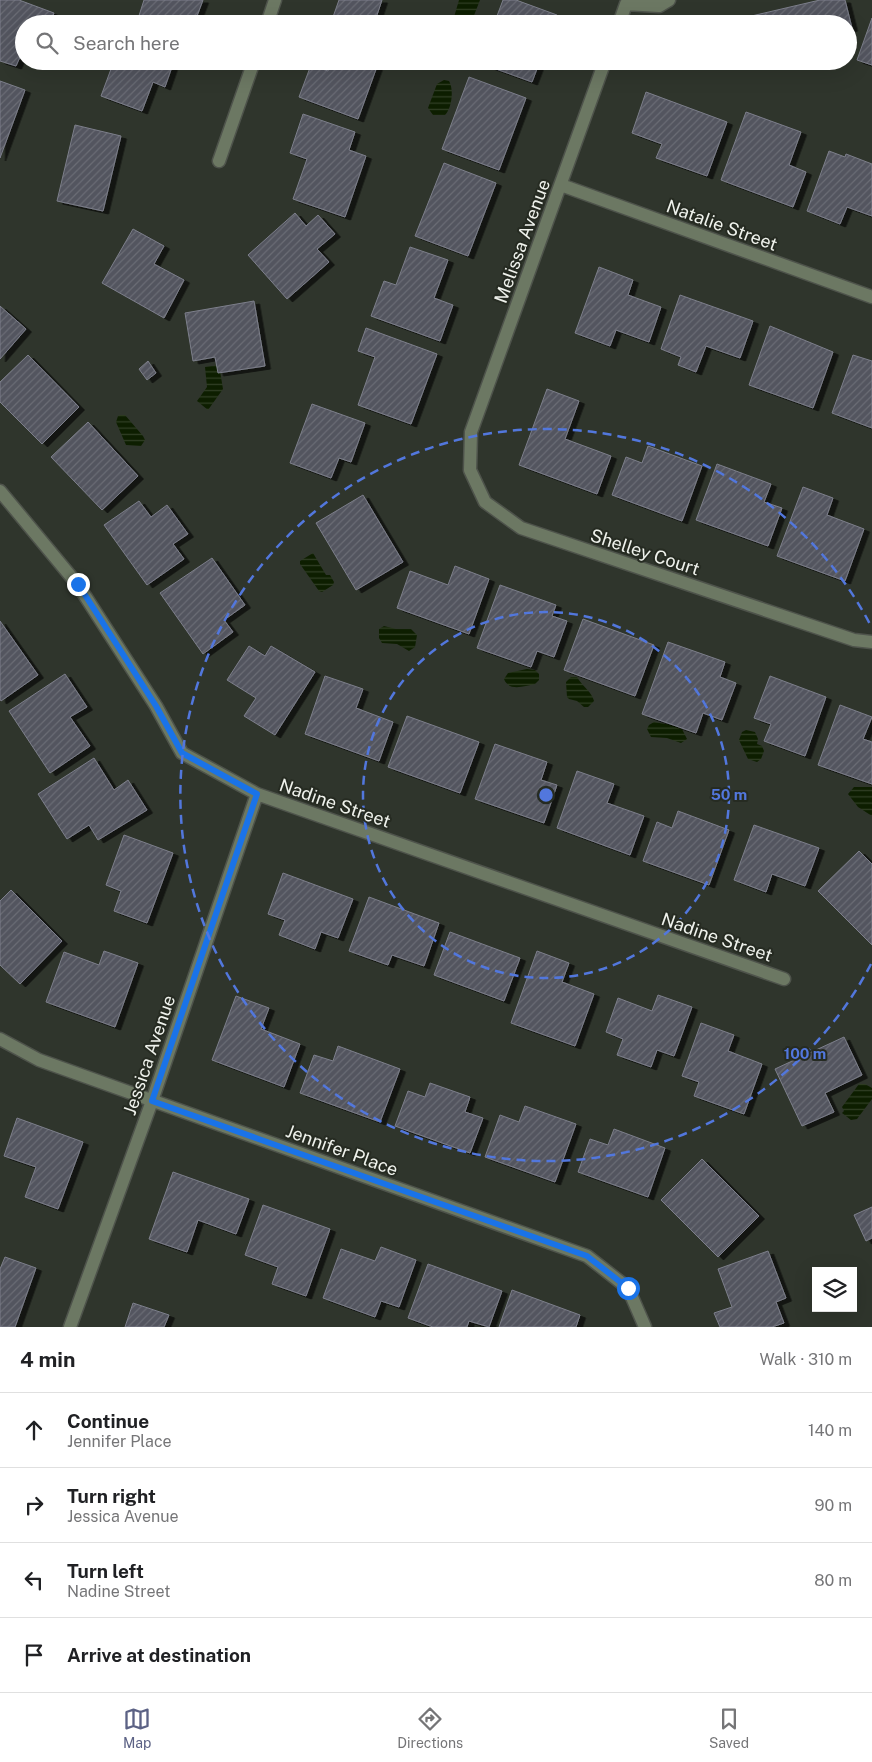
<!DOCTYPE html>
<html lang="en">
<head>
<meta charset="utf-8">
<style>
	:root { --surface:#fff; --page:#f2f2f2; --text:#202124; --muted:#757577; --line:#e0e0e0; --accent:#5c6285 }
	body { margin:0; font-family:"Public Sans",sans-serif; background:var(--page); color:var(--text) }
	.controls { position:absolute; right:15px; bottom:15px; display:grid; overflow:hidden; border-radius:0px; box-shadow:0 5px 20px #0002 }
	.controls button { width:45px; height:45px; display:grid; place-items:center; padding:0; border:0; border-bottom:1px solid var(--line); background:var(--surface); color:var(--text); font:25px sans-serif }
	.stop { position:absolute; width:15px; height:15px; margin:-11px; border:4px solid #1a73e8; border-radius:50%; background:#fff }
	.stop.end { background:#1a73e8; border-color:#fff; box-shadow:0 1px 5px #0008 }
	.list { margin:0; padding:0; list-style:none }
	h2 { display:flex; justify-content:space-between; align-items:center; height:65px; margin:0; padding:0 20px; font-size:21px }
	h2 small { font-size:16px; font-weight:400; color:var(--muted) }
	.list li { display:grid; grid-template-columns:32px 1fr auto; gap:15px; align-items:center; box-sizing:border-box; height:75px; padding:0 20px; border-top:1px solid var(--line) }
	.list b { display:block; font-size:19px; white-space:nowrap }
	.list p { margin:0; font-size:16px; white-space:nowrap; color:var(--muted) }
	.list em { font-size:16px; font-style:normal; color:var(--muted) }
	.icon { flex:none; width:28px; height:28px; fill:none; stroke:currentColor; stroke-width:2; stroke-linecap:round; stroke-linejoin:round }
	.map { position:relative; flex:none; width:872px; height:1327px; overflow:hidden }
	.search { position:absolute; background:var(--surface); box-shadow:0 5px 20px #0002; left:15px; right:15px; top:15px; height:55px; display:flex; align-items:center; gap:12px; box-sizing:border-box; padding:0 18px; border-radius:28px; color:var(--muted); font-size:19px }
	.sheet { height:365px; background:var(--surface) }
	nav { display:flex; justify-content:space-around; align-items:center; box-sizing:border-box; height:70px; border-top:1px solid var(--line); background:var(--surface); font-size:14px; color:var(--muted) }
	nav a { display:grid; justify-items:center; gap:2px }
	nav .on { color:var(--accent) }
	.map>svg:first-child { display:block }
	.water { fill:url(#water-rules) }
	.building { fill:url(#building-hatch); stroke:#7d7f8b; filter:url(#shadow) }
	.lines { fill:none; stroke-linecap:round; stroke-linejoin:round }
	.minor-casing { stroke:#4e534b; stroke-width:15 }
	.minor { stroke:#6c7863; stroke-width:12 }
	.route { stroke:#1a73e8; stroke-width:6 }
	.ring { fill:none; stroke:#5277dd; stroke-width:2.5; stroke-dasharray:9 6 }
	.labels { text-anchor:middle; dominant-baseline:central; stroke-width:4; stroke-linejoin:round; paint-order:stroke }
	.street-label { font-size:18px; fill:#eff2ec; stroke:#262b22 }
	.centre { fill:#5277dd; stroke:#262b22; stroke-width:2.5 }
	.ring-label { font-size:15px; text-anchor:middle; font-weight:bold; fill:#5277dd; stroke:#262b22; stroke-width:4; stroke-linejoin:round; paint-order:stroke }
</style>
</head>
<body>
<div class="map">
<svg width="872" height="1327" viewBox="0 0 872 1327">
	<defs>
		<pattern id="water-rules" width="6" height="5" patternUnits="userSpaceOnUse" patternTransform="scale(1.25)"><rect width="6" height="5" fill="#0d1e00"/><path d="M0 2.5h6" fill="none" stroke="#313f25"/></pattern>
		<pattern id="building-hatch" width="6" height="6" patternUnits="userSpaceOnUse" patternTransform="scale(1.25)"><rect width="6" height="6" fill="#52545e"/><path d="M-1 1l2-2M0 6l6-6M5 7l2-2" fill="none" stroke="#6b6d75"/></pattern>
		<filter id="shadow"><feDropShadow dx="5.5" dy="3" stdDeviation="0" flood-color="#0009"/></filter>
	</defs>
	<rect width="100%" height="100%" fill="#2f352c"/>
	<path class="water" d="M459,0h21l-7,18 1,6h-22z
		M444,80l5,1c5,8 3,27 -4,34h-12l-5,-7 9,-24z
		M219,365l4,24 -15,21 -11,-9 10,-14 -2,-20z
		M120,415h5l18,21 2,4 -4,6 -15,-1 -10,-23 2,-6z
		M313,553l13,22h4l4,7 -1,3 -11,7 -3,-1 -19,-27v-3z
		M384,626l12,3h15l6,6 -2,12 -6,4 -12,-7 -15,-1 -3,-5v-9z
		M527,669l8,1 4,4v6l-4,4c-11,2 -26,8 -31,-5l4,-6z
		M571,677h6c5,9 15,15 17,24l-6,6h-4l-7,-6 -8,-2 -2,-2 -1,-15z
		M654,722c9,2 18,2 27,5l6,12 -6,4 -14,-5 -16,-1 -4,-8 2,-4z
		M746,730l9,2 3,7 -1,5 5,2 2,5 -3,8 -4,3 -9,-3 -9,-19 3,-8z
		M854,787h18v29l-14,-9 -10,-13z
		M859,1084h6l7,4v11l-15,20 -6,1 -9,-7 2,-2 -2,-4z"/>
	<path class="building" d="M0,0h19l35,13 -4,11h-26v24l-8,18 -16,-5z
		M144,0h59l-9,24h-52l-5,-2z
		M339,0h43l-8,24h-22l-19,-7z
		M503,0h13l41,15 -3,9h-60z
		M820,0h25l7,28 -4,1v-5h-103l-2,-6z
		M872,18v47l-15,-5z
		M114,61h60l-9,26 -12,-5 -11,29 -41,-15z
		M331,61h48l-21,58 -59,-22 12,-32 17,6z
		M474,61h66l-8,21z
		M469,77l57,21 -27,72 -57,-21z
		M0,81l25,9 -25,68z
		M646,92l81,30 -20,54 -51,-18 6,-14 -30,-11z
		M746,112l55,20 -12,33 17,7 -13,35 -72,-27z
		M303,114l52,18 -6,18 17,6 -21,61 -52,-18 14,-40 -17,-6z
		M75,125l46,11 -18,75 -46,-10z
		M829,151l16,6 1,-3 26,10v52l-25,-9 -7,17 -33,-13z
		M444,163l52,20 -28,73 -53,-20z
		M295,213l11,13 12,-11 17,19 -18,15 12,13 -42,37 -39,-44z
		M133,229l31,17 -10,18 30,16 -20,38 -62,-35z
		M410,247l38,13 -14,38 19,7 -13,36 -69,-25 13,-35 12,4z
		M599,267l34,13 -5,15 33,12 -12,35 -33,-12 -6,16 -35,-13z
		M680,295l73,26 -13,37 -34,-12 -10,26 -18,-7 3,-8 -20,-8z
		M254,301l11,65 -47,7 -3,-16 -22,4 -8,-48z
		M0,306l26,23 -26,30z
		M770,326l63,26 -20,56 -64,-23z
		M366,328l71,26 -26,70 -53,-19 17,-48 -17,-6z
		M28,355l51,52 -37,37 -42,-42v-20z
		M853,355l19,6v67l-40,-15z
		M148,361l8,12 -9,7 -8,-11z
		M547,389l32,12 -14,38 46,17 -14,38 -78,-29z
		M312,404l53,19 -14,39 -12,-4 -8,20 -41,-15z
		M88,422l50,54 -36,34 -51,-53z
		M648,446l54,20 -20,55 -70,-26 14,-38 16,6z
		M717,464l54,20 -7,18 18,6 -14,38 -72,-26z
		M803,487l30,11 -6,17 37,14 -19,52 -68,-25z
		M363,495l40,67 -47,28 -40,-67z
		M139,501l12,16 16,-12 21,29 -15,10 11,15 -37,26 -43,-60z
		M212,558l33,47 -21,15 9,12 -30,22 -43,-61z
		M455,566l34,13 -20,55 -72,-26 13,-37 38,14z
		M500,585l56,20 -4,11 15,5 -13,36 -17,-6 -6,16 -54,-19z
		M583,619l71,26 -19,51 -71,-26z
		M0,621l38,54 -37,26 -1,-2z
		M668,642l57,20 -5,15 16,6 -14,37 -19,-7 -7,20 -54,-19z
		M249,646l16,10 6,-10 44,26 -40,63 -31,-19 12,-18 -29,-18z
		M65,674l22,33 -17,10 20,29 -40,27 -41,-62z
		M325,676l38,13 -7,19 37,14 -14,39 -74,-27z
		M770,676l56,21 -21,59 -41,-15 7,-17 -17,-6z
		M840,705l32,12 -9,22 9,3v42l-54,-19z
		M407,716l72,26 -19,51 -72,-26z
		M495,744l52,18 -6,18 16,5 -13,38 -69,-24z
		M94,758l20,32 14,-10 19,30 -49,30 -9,-15 -22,14 -29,-45z
		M577,771l37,13 -7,19 37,13 -14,39 -73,-27z
		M678,811l51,19 -20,55 -66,-24 14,-39 15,6z
		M754,825l65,23 -14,38 -33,-12 -6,18 -32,-12z
		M124,835l49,18 -26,70 -33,-12 7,-20 -15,-6z
		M859,851l13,13v81l-54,-54z
		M283,873l70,26 -15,39 -17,-6 -6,17 -36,-14 6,-15 -17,-6z
		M11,890l51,51 -42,43 -20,-19v-64z
		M369,897l70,26 -15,43 -32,-11 -4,10 -39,-14z
		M450,932l70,26 -16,43 -70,-26z
		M104,951l34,12 -23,64 -69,-25 18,-50 35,13z
		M537,951l32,12 -7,19 32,12 -19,52 -64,-23z
		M658,995l34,12 -18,49 -17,-6 -6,17 -34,-12 6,-16 -17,-7 12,-34 34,13z
		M236,996l33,12 -8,21 39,15 -16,43 -72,-27z
		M701,1023l33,12 -6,16 34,13 -18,50 -50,-18 5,-14 -17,-6z
		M844,1037l18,38 -37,18 9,19 -32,14 -27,-57z
		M338,1046l62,23 -20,53 -80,-29 14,-38 19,6z
		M430,1083l40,14 -5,15 18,6 -13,35 -75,-27 13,-35 17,6z
		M525,1106l51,18 -21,58 -70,-25 15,-42 19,7z
		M17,1118l66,24 -25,67 -33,-12 11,-30 -32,-11z
		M614,1129l51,19 -17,49 -70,-25 12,-33 18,6z
		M702,1159l57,57 -41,41 -57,-57z
		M173,1172l76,27 -13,35 -38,-14 -11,32 -38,-13z
		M263,1205l67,24 -24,67 -34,-12 6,-17 -33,-12z
		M872,1207v31l-6,3 -12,-26z
		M381,1247l35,13 -17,47 -18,-6 -6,16 -52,-19 18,-49 34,12z
		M768,1251l18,47 -10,4 8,21 -12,4h-52l-6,-14 18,-6 -14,-38z
		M5,1257l31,11 -21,59h-15v-58z
		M428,1264l74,27 -13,36 -20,-6 -2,6h-34l-25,-9z
		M512,1290l68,25 -4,12h-77z
		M133,1303l36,12 -5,12h-39z"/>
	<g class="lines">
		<defs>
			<path id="minor" d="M626,4l33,2 10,-6
				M267,24l8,-24
				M619,24l7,-20
				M605,61l-134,371 -1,38 15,32 36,26 333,112 18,2
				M219,161l35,-100
				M561,185l311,112
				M0,491l78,94 78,121 26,47 75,41 527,185
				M0,1039l39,21 548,196 41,32 17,39
				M70,1327l82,-226 105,-307"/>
		</defs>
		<use href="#minor" class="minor-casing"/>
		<use href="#minor" class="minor"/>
	</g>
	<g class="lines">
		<path class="route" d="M78,584l78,122 26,47 75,41 -105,307 435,155 41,32"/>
	</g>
	<g class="ring">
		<circle cx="546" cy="795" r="183"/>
		<path d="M871 964A366 366 0 1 1 871 626"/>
	</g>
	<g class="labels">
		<g class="street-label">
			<text transform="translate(722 225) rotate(20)">Natalie Street</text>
			<text transform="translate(522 241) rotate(-70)">Melissa Avenue</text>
			<text transform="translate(645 552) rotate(18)">Shelley Court</text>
			<text transform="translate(335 803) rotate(19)">Nadine Street</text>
			<text transform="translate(717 937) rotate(19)">Nadine Street</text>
			<text transform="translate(149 1055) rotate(-71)">Jessica Avenue</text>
			<text transform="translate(342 1150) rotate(20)">Jennifer Place</text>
		</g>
	</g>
	<circle cx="546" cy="795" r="8" class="centre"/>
	<g class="ring-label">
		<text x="729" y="800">50 m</text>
		<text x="805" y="1059">100 m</text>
	</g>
</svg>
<div class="controls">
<button><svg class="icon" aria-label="layers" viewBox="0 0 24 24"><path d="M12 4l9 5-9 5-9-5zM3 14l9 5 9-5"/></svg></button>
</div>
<div class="stop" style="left:628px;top:1288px"></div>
<div class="stop end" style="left:78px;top:584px"></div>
<div class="search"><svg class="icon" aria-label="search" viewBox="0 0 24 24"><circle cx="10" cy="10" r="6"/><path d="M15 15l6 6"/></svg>Search here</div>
</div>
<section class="sheet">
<h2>4 min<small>Walk · 310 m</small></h2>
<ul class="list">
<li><svg class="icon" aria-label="ahead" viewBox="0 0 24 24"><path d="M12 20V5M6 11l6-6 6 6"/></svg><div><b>Continue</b><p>Jennifer Place</p></div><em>140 m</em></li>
<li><svg class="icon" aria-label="right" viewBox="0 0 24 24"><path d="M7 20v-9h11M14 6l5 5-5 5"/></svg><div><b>Turn right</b><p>Jessica Avenue</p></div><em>90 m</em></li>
<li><svg class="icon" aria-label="left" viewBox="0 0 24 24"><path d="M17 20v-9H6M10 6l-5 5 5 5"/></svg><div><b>Turn left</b><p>Nadine Street</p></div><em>80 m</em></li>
<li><svg class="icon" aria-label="arrive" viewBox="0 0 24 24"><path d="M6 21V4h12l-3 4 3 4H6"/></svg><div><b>Arrive at destination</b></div></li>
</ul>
</section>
<nav>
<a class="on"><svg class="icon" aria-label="map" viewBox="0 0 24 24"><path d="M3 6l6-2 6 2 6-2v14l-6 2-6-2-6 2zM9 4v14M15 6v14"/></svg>Map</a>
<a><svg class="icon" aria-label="directions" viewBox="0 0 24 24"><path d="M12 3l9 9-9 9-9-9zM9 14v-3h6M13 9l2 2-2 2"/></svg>Directions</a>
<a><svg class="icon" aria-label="saved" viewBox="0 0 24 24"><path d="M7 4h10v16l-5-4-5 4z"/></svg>Saved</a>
</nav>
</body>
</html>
